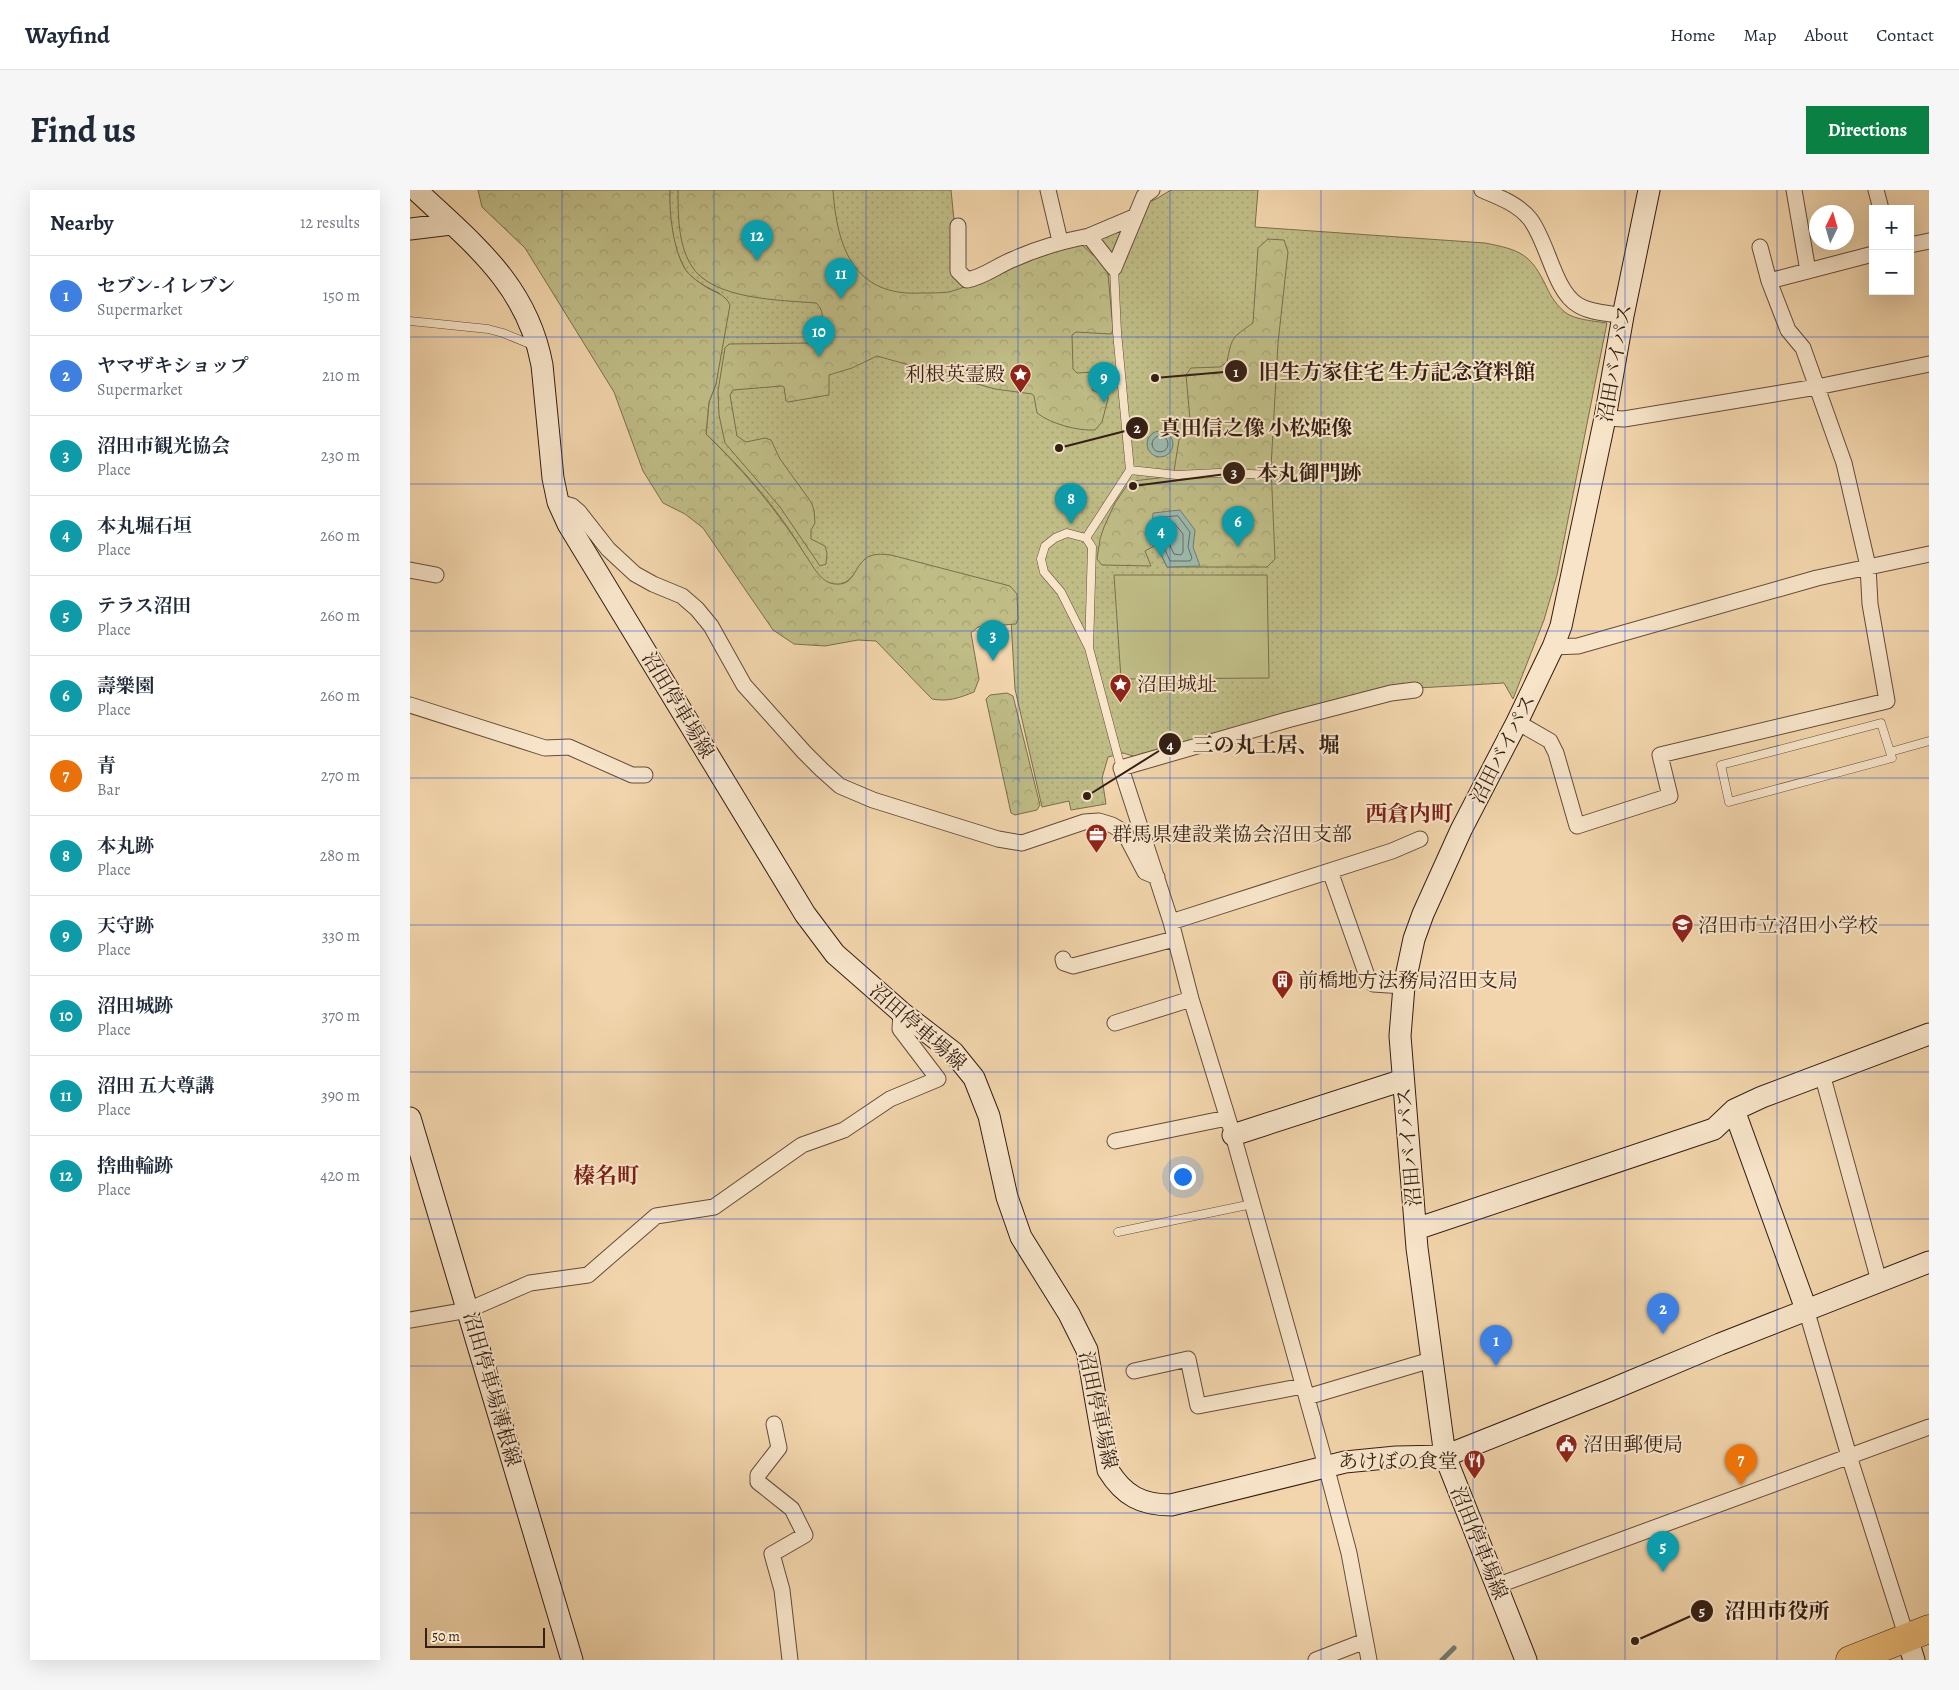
<!DOCTYPE html>
<html lang="en">
<head>
<meta charset="utf-8">
<style>
	:root { --surface:#fff; --page:#f6f6f7; --text:#1f2937; --muted:#747a83; --line:#e0e1e3; --accent:#0b8043 }
	body { margin:0; font-family:Alegreya,"Noto Serif JP",serif; background:var(--page); color:var(--text) }
	.controls { position:absolute; right:15px; top:15px; display:grid; overflow:hidden; border-radius:0px; box-shadow:0 5px 20px #0002 }
	.controls button { width:45px; height:45px; display:grid; place-items:center; padding:0; border:0; border-bottom:1px solid var(--line); background:var(--surface); color:var(--text); font:25px sans-serif }
	.compass { position:absolute; left:1399px; top:15px; width:45px; height:45px; border-radius:50%; background:var(--surface); box-shadow:0 5px 20px #0002; rotate:5deg }
	.scale { position:absolute; left:15px; bottom:12px; width:120px; box-sizing:border-box; padding-left:5px; border:2px solid #341f14; border-top:0; font-size:14px; line-height:18px; white-space:nowrap; color:#341f14; -webkit-text-stroke:4px #f7e4c9; paint-order:stroke }
	.you { position:absolute; left:772px; top:986px; width:18px; height:18px; margin:-12px; border:4px solid #fff; border-radius:50%; background:#1a73e8; box-shadow:0 0 0 8px #1a73e833 }
	.badge { display:grid; place-items:center; width:32px; height:32px; border-radius:50%; background:var(--accent); color:#fff; font-size:16px; font-weight:700 }
	.pin { position:absolute; translate:-50% -41px; filter:drop-shadow(0 1px 2px #0008) }
	.pin::after { content:''; position:absolute; top:26px; width:18px; height:15px; background:inherit; clip-path:polygon(0 0,100% 0,50% 100%) }
	.list { margin:0; padding:0; list-style:none }
	h2 { display:flex; justify-content:space-between; align-items:center; height:65px; margin:0; padding:0 20px; font-size:21px }
	h2 small { font-size:16px; font-weight:400; color:var(--muted) }
	.list li { display:grid; grid-template-columns:32px 1fr auto; gap:15px; align-items:center; box-sizing:border-box; height:80px; padding:0 20px; border-top:1px solid var(--line) }
	.list b { display:block; font-size:19px; white-space:nowrap }
	.list p { margin:0; font-size:16px; white-space:nowrap; color:var(--muted) }
	.list em { font-size:16px; font-style:normal; color:var(--muted) }
	.map { position:relative; flex:none; width:1519px; height:1470px; overflow:hidden; border-radius:0px }
	header { display:flex; align-items:center; gap:30px; box-sizing:border-box; height:70px; padding:0 25px; background:var(--surface); border-bottom:1px solid var(--line) }
	header strong { font-size:24px }
	nav { display:flex; gap:28px; margin-inline-start:auto; font-size:18px }
	.intro { display:flex; align-items:center; justify-content:space-between; box-sizing:border-box; height:120px; padding:0 30px }
	h1 { margin:0; font-size:35px }
	.button { padding:12px 22px; border-radius:0px; background:var(--accent); color:#fff; font-size:18px; font-weight:700 }
	main { display:flex; gap:30px; padding:0 30px }
	aside { flex:1; background:var(--surface); border-radius:0px; box-shadow:0 5px 20px #0002 }
	.map>svg:first-child { display:block }
	.green { fill:url(#green-dots); stroke:#7a6e4d }
	.forest { fill:url(#forest-crowns); stroke:#7a6e4d }
	.pitch { fill:#bfbc86; stroke:#7a6e4d }
	.water { fill:#9bb8ab; stroke:#727b6f }
	.lines { fill:none; stroke-linecap:round; stroke-linejoin:round }
	.shore { stroke:#686c60; stroke-width:1 }
	.stream { stroke:#727b6f; stroke-width:5 }
	.lane-casing { stroke:#644c3a; stroke-width:9 }
	.street-casing { stroke:#644c3a; stroke-width:17 }
	.secondary-casing { stroke:#341f14; stroke-width:23 }
	.highway-casing { stroke:#341f14; stroke-width:29 }
	.lane { stroke:#f7e4c9; stroke-width:8 }
	.street { stroke:#f7e4c9; stroke-width:15 }
	.secondary { stroke:#f7e4c9; stroke-width:21 }
	.highway { stroke:#e9ba76; stroke-width:28 }
	.grid { fill:none; stroke:#1d4ed8; stroke-width:1; stroke-opacity:0.55 }
	.labels { text-anchor:middle; dominant-baseline:central; stroke-width:4; stroke-linejoin:round; paint-order:stroke }
	.street-label { font-size:20px; fill:#341f14; stroke:#f7e4c9 }
	.poi-label { font-size:20px; fill:#341f14; stroke:#f7e4c9; text-anchor:start }
	.quarter-label { font-size:22px; font-weight:bold; fill:#7a1f14; stroke:#f7e4c9 }
	.leader { fill:none; stroke:#341f14; stroke-width:2 }
	.callout-dot { fill:#341f14; stroke:#f7e4c9; stroke-width:2 }
	.mark-label { font-size:15px; text-anchor:middle; font-weight:bold; fill:#fff }
	.callout-label { font-size:21px; text-anchor:middle; font-weight:bold; fill:#341f14; stroke:#f7e4c9; stroke-width:4; stroke-linejoin:round; paint-order:stroke }
</style>
</head>
<body>
<header>
<strong>Wayfind</strong>
<nav><a>Home</a><a>Map</a><a>About</a><a>Contact</a></nav>
</header>
<div class="intro"><h1>Find us</h1><a class="button">Directions</a></div>
<main>
<aside>
<h2>Nearby<small>12 results</small></h2>
<ul class="list">
<li><span class="badge" style="background:#3f7fe0">1</span><div><b>セブン-イレブン</b><p>Supermarket</p></div><em>150 m</em></li>
<li><span class="badge" style="background:#3f7fe0">2</span><div><b>ヤマザキショップ</b><p>Supermarket</p></div><em>210 m</em></li>
<li><span class="badge" style="background:#0f9aa8">3</span><div><b>沼田市観光協会</b><p>Place</p></div><em>230 m</em></li>
<li><span class="badge" style="background:#0f9aa8">4</span><div><b>本丸堀石垣</b><p>Place</p></div><em>260 m</em></li>
<li><span class="badge" style="background:#0f9aa8">5</span><div><b>テラス沼田</b><p>Place</p></div><em>260 m</em></li>
<li><span class="badge" style="background:#0f9aa8">6</span><div><b>壽樂園</b><p>Place</p></div><em>260 m</em></li>
<li><span class="badge" style="background:#e8710a">7</span><div><b>青</b><p>Bar</p></div><em>270 m</em></li>
<li><span class="badge" style="background:#0f9aa8">8</span><div><b>本丸跡</b><p>Place</p></div><em>280 m</em></li>
<li><span class="badge" style="background:#0f9aa8">9</span><div><b>天守跡</b><p>Place</p></div><em>330 m</em></li>
<li><span class="badge" style="background:#0f9aa8">10</span><div><b>沼田城跡</b><p>Place</p></div><em>370 m</em></li>
<li><span class="badge" style="background:#0f9aa8">11</span><div><b>沼田 五大尊講</b><p>Place</p></div><em>390 m</em></li>
<li><span class="badge" style="background:#0f9aa8">12</span><div><b>捨曲輪跡</b><p>Place</p></div><em>420 m</em></li>
</ul>
</aside>
<div class="map">
<svg width="1519" height="1470" viewBox="0 0 1519 1470">
	<defs>
		<pattern id="green-dots" width="8" height="8" patternUnits="userSpaceOnUse" patternTransform="scale(1.25)"><rect width="8" height="8" fill="#bfbc86"/><path d="M2 2h.1M6 6h.1" fill="none" stroke="#a5a173" stroke-width="1.8" stroke-linecap="round"/></pattern>
		<pattern id="forest-crowns" width="20" height="18" patternUnits="userSpaceOnUse" patternTransform="scale(1.25)"><rect width="20" height="18" fill="#bfbc86"/><path d="M2 6a3 3 0 1 1 6 0M12 15a3 3 0 1 1 6 0" fill="none" stroke="#a5a173"/></pattern>
	</defs>
	<rect width="100%" height="100%" fill="#f2d5ac"/>
	<filter id="stains"><feTurbulence type="fractalNoise" baseFrequency=".004" numOctaves="4"/><feColorMatrix values="0 0 0 0 .2 0 0 0 0 .09 0 0 0 0 .02 0 0 0 .5 -.17"/></filter>
	<radialGradient id="worn" r=".72"><stop offset=".6" stop-color="#630" stop-opacity="0"/><stop offset="1" stop-color="#630" stop-opacity=".3"/></radialGradient>
	<path class="green" d="M260,0h281l3,30 1,50 27,3 174,-74 15,-9h87l-3,37 230,16c36,7 46,11 62,45 4,9 11,19 19,25 10,7 29,8 41,10l-50,252 -13,45 -31,79 -9,-16 -86,5 -278,70 -17,-5 -15,4 -6,21 4,26 -35,6 -2,-9 -27,6 -27,-118 -6,-103 -150,-19c-8,12 -15,21 -30,16 -13,-4 -26,-32 -33,-43 -25,-39 -56,-74 -90,-106l3,-32 7,-18 3,-91c-11,-5 -27,-13 -34,-24 -13,-23 -17,-53 -15,-79z"/>
	<path class="forest" d="M68,0h192c-1,23 3,59 15,79 4,6 12,12 18,16 9,7 22,8 27,20l-14,79 -7,18 -3,32c38,37 72,77 100,122 7,10 15,27 29,28 19,2 18,-15 30,-25 7,-6 17,-5 26,-4l119,31 7,8 1,25 -2,5 -38,3 -7,6 8,46 -5,13c-15,6 -26,10 -42,7l-56,-58 -18,-1 -33,6 -31,-2 -21,-14 -70,-102 -18,-14 -22,-11 -20,-32 -29,-79 -89,-144 -43,-41z
		M268,0h155c4,58 21,107 89,103 9,0 18,0 27,-1 28,-7 53,-27 81,-35 17,-6 35,-8 52,-12l23,21 3,8 5,56 -2,4 -35,-2 -4,3 1,34 4,4 18,-1 2,4 -5,14 15,6 1,3 -6,23 -7,8c-17,1 -44,-6 -58,-17l-3,-17 -2,-2 -37,-5 -118,-33 -25,12 -23,7v20l-41,7 -2,-1 -2,-14 -2,-1 -49,4 -3,5 7,41 9,6 19,-4 6,2 9,19 31,43 3,8 1,13 -4,7v9l14,7 2,7 -1,11 -6,2 -40,-59 -55,-64 -6,-28 -1,-24 7,-43 4,-4 85,-1c9,-7 13,-32 2,-40 -35,-3 -105,-3 -125,-38 -13,-21 -13,-51 -13,-75z
		M858,49l16,1 4,12 -10,91 -7,124 4,92 -8,8h-100l-11,-22 -11,6 6,15 -49,-1 -5,-6 3,-20 4,-12 11,-24 13,-19 5,-3 34,-4 7,-6 5,-31 11,-21 -4,-44 5,-7 29,-1 7,-5c5,-26 5,-24 26,-39l5,-75z
		M597,503l6,3 27,109 -3,5 -22,5 -4,-2 -25,-114 4,-4z"/>
	<path class="pitch" d="M704,385h153l2,103 -148,1z"/>
	<path class="water" d="M737 254a13 13 0 1 1 26 0a13 13 0 1 1-26 0Z
		M770,320l15,20 -2,17 7,19 -33,1 -15,-32 1,-22z"/>
	<g class="lines">
		<path class="shore" d="M742 254a8 8 0 1 1 16 0a8 8 0 1 1-16 0Z
			M768,326l12,16 -2,15 4,11 -2,3h-20l-12,-27 1,-16z
			M764,333l9,11v18l-2,3 -7,-1 -10,-21 1,-9z"/>
		<path class="stream" d="M1032,1470l12,-12"/>
		<defs>
			<path id="lane" d="M0,131l78,8 15,4 32,13
				M720,280l47,5 41,-2 58,2
				M676,348l44,-68 -13,-138 -3,-64
				M679,458l3,-101 -6,-9 -19,-5 -12,5 -10,8 -4,13 3,13 17,20 28,56 32,120
				M1471,533l11,35 -163,44 -8,-37z
				M1480,562l39,-11
				M708,1042l134,-28"/>
			<path id="street" d="M638,0l12,51
				M1072,0c17,7 36,14 48,29 18,23 24,72 48,86 12,8 32,8 45,11
				M1384,0l14,81
				M1466,0l5,19
				M548,36v45l9,9c17,-3 31,-15 47,-21 24,-11 49,-18 75,-23
				M1500,55l19,-4
				M704,78l-25,-32 45,-19
				M704,78l30,-72 8,-6
				M1359,91l104,-27
				M1195,228l19,1 193,-32 112,-23
				M148,312l14,4 7,6 29,37 27,25 18,10 29,12 15,13 14,17 33,59 60,67 18,18 18,16 33,14 125,39 24,4 62,-21 15,-1 13,4 12,7 21,40 12,5
				M0,380l26,5
				M1143,457l25,-1 239,-68 112,-24
				M0,515l135,43 24,-1 63,28h13
				M1107,532l33,19 6,12 21,73 93,-30 -10,-41 227,-54 -17,-97 -2,-38 -24,-103 -41,-115 -15,-18 -19,-49 -9,-34
				M920,681l37,105 6,8 31,2
				M761,732l221,-71 28,-12
				M653,769l1,4 9,3 101,-27
				M705,833l76,-24
				M1412,884l57,207
				M705,951l112,-23
				M1396,1119l43,147 58,182
				M0,1130l58,-10 62,-27 58,-8 68,-59 58,-9 88,-62 42,-15 46,-31 48,-20 -38,-50 1,-17
				M724,1181l54,-12 10,47 105,-20
				M897,1207l124,-37
				M364,1234l5,24 -21,27v7l34,27 13,26 -33,19 10,36 8,70
				M1086,1396l433,-159
				M906,1470l49,-19
				M959,1470l-20,-107 -23,-87 -93,-331 -42,-136 -20,-77 -50,-154 166,-48 104,-27 24,-3"/>
			<path id="secondary" d="M6,0c56,53 111,94 126,175l11,113 5,24 10,22 237,390 30,40 66,58 52,40 21,26 15,38 18,81 14,40 48,77 18,36 21,120c16,26 34,35 63,35l174,-43 51,-5 49,-1 163,-65 112,-47 209,-82
				M0,39l41,-5
				M1324,920l72,199
				M0,928l162,542
				M823,945l170,-55
				M1006,1039l298,-100 20,-19 28,-13 167,-63
				M1497,1448l7,22
				M1116,1470l-81,-204 -28,-208 -17,-212 4,-50 10,-47 9,-25 38,-84 56,-108 36,-75 8,-21 44,-208 18,-102 26,-126"/>
			<path id="highway" d="M1440,1470l79,-31"/>
		</defs>
		<use href="#lane" class="lane-casing"/>
		<use href="#street" class="street-casing"/>
		<use href="#secondary" class="secondary-casing"/>
		<use href="#highway" class="highway-casing"/>
		<use href="#lane" class="lane"/>
		<use href="#street" class="street"/>
		<use href="#secondary" class="secondary"/>
		<use href="#highway" class="highway"/>
	</g>
	<path class="grid" d="M152,0v1470M304,0v1470M456,0v1470M608,0v1470M760,0v1470M911,0v1470M1063,0v1470M1215,0v1470M1367,0v1470M0,147h1519M0,294h1519M0,441h1519M0,588h1519M0,735h1519M0,882h1519M0,1029h1519M0,1176h1519M0,1323h1519"/>
	<defs>
		<symbol id="sight-pin" viewBox="-11 -11 22 30"><path d="M0 17L-7.5 6A9.5 9.5 0 1 1 7.5 6Z" fill="#8f2418" stroke="#f7e4c9"/><path d="M0-6L1.8-2.2L6-1.7L2.9 1.2L3.7 5.4L0 3.3L-3.7 5.4L-2.9 1.2L-6-1.7L-1.8-2.2Z" fill="#fff"/></symbol>
		<symbol id="office-pin" viewBox="-11 -11 22 30"><path d="M0 17L-7.5 6A9.5 9.5 0 1 1 7.5 6Z" fill="#8f2418" stroke="#f7e4c9"/><path d="M-6-3h4V-5.5h4V-3h4V5H-6ZM-1-4.5V-3h2v-1.5ZM-6 0V1H6V0Z" fill="#fff"/></symbol>
		<symbol id="school-pin" viewBox="-11 -11 22 30"><path d="M0 17L-7.5 6A9.5 9.5 0 1 1 7.5 6Z" fill="#8f2418" stroke="#f7e4c9"/><path d="M0-5L7-2L0 1L-7-2ZM-4 1L0 2.5L4 1V4Q0 6-4 4Z" fill="#fff"/></symbol>
		<symbol id="building-pin" viewBox="-11 -11 22 30"><path d="M0 17L-7.5 6A9.5 9.5 0 1 1 7.5 6Z" fill="#8f2418" stroke="#f7e4c9"/><path d="M-4-6H4V6H1V3H-1V6H-4ZM-2.5-4.3h1.7v1.8h-1.7ZM.8-4.3h1.7v1.8H.8ZM-2.5-1h1.7V.8h-1.7ZM.8-1h1.7V.8H.8Z" fill="#fff"/></symbol>
		<symbol id="civic-pin" viewBox="-11 -11 22 30"><path d="M0 17L-7.5 6A9.5 9.5 0 1 1 7.5 6Z" fill="#8f2418" stroke="#f7e4c9"/><path d="M-.6-6.5H3V-4.5H.6V-3L4-1V1h2V6H-6V1h2V-1L-.6-3ZM-1.2 2.5V6h2.4V2.5Z" fill="#fff"/></symbol>
		<symbol id="restaurant-pin" viewBox="-11 -11 22 30"><path d="M0 17L-7.5 6A9.5 9.5 0 1 1 7.5 6Z" fill="#8f2418" stroke="#f7e4c9"/><path d="M-5-6h1v4h1v-4h1v4h1v-4h1v5L-1.5 .5V6h-2V.5L-5-1ZM5-6V6H3V1.5H1.5Q1.5-4 5-6Z" fill="#fff"/></symbol>
	</defs>
	<g fill-rule="evenodd">
		<use href="#sight-pin" x="598" y="172" width="25" height="34"/>
		<use href="#sight-pin" x="698" y="482" width="25" height="34"/>
		<use href="#office-pin" x="674" y="632" width="25" height="34"/>
		<use href="#school-pin" x="1260" y="722" width="25" height="34"/>
		<use href="#building-pin" x="860" y="778" width="25" height="34"/>
		<use href="#civic-pin" x="1144" y="1242" width="25" height="34"/>
		<use href="#restaurant-pin" x="1052" y="1258" width="25" height="34"/>
	</g>
	<g class="labels">
		<g class="street-label">
			<text transform="translate(1205 173) rotate(-80)">沼田バイパス</text>
			<text transform="translate(268 515) rotate(59)">沼田停車場線</text>
			<text transform="translate(1093 559) rotate(-63)">沼田バイパス</text>
			<text transform="translate(508 837) rotate(41)">沼田停車場線</text>
			<text transform="translate(999 957) rotate(-95)">沼田バイパス</text>
			<text transform="translate(82 1199) rotate(74)">沼田停車場薄根線</text>
			<text transform="translate(688 1220) rotate(78)">沼田停車場線</text>
			<text transform="translate(1069 1353) rotate(68)">沼田停車場線</text>
		</g>
		<g class="poi-label">
			<text x="595" y="184" text-anchor="end">利根英霊殿</text>
			<text x="727" y="494">沼田城址</text>
			<text x="702" y="644">群馬県建設業協会沼田支部</text>
			<text x="1288" y="735">沼田市立沼田小学校</text>
			<text x="888" y="790">前橋地方法務局沼田支局</text>
			<text x="1173" y="1254">沼田郵便局</text>
			<text x="1048" y="1271" text-anchor="end">あけぼの食堂</text>
		</g>
		<g class="quarter-label">
			<text x="999" y="624">西倉内町</text>
			<text x="196" y="986">榛名町</text>
		</g>
	</g>
	<path class="leader" d="M745 188L826 181M649 258L727 238M723 296L824 283M677 606L760 554M1225 1451L1292 1421"/>
	<g class="callout-dot">
		<circle cx="745" cy="188" r="5"/>
		<circle cx="649" cy="258" r="5"/>
		<circle cx="723" cy="296" r="5"/>
		<circle cx="677" cy="606" r="5"/>
		<circle cx="1225" cy="1451" r="5"/>
		<circle cx="826" cy="181" r="12"/>
		<circle cx="727" cy="238" r="12"/>
		<circle cx="824" cy="283" r="12"/>
		<circle cx="760" cy="554" r="12"/>
		<circle cx="1292" cy="1421" r="12"/>
	</g>
	<g class="mark-label">
		<text x="826" y="187">1</text>
		<text x="727" y="243">2</text>
		<text x="824" y="288">3</text>
		<text x="760" y="560">4</text>
		<text x="1292" y="1426">5</text>
	</g>
	<g class="callout-label">
		<text x="987" y="189">旧生方家住宅 生方記念資料館</text>
		<text x="846" y="245">真田信之像 小松姫像</text>
		<text x="899" y="290">本丸御門跡</text>
		<text x="856" y="562">三の丸土居、堀</text>
		<text x="1367" y="1428">沼田市役所</text>
	</g>
	<rect width="100%" height="100%" filter="url(#stains)"/>
	<rect width="100%" height="100%" fill="url(#worn)"/>
</svg>
<div class="controls">
<button>+</button>
<button>−</button>
</div>
<svg class="compass" viewBox="-18 -18 36 36"><path d="M0-13l5 13h-10z" fill="#e53935"/><path d="M0 13l5-13h-10z" fill="#747a83"/></svg>
<div class="scale">50 m</div>
<div class="you"></div>
<div class="pin badge" style="left:1086px;top:1176px;background:#3f7fe0">1</div>
<div class="pin badge" style="left:1253px;top:1144px;background:#3f7fe0">2</div>
<div class="pin badge" style="left:583px;top:471px;background:#0f9aa8">3</div>
<div class="pin badge" style="left:751px;top:367px;background:#0f9aa8">4</div>
<div class="pin badge" style="left:1253px;top:1382px;background:#0f9aa8">5</div>
<div class="pin badge" style="left:828px;top:357px;background:#0f9aa8">6</div>
<div class="pin badge" style="left:1331px;top:1295px;background:#e8710a">7</div>
<div class="pin badge" style="left:661px;top:334px;background:#0f9aa8">8</div>
<div class="pin badge" style="left:694px;top:213px;background:#0f9aa8">9</div>
<div class="pin badge" style="left:409px;top:167px;background:#0f9aa8">10</div>
<div class="pin badge" style="left:431px;top:109px;background:#0f9aa8">11</div>
<div class="pin badge" style="left:347px;top:71px;background:#0f9aa8">12</div>
</div>
</main>
</body>
</html>
